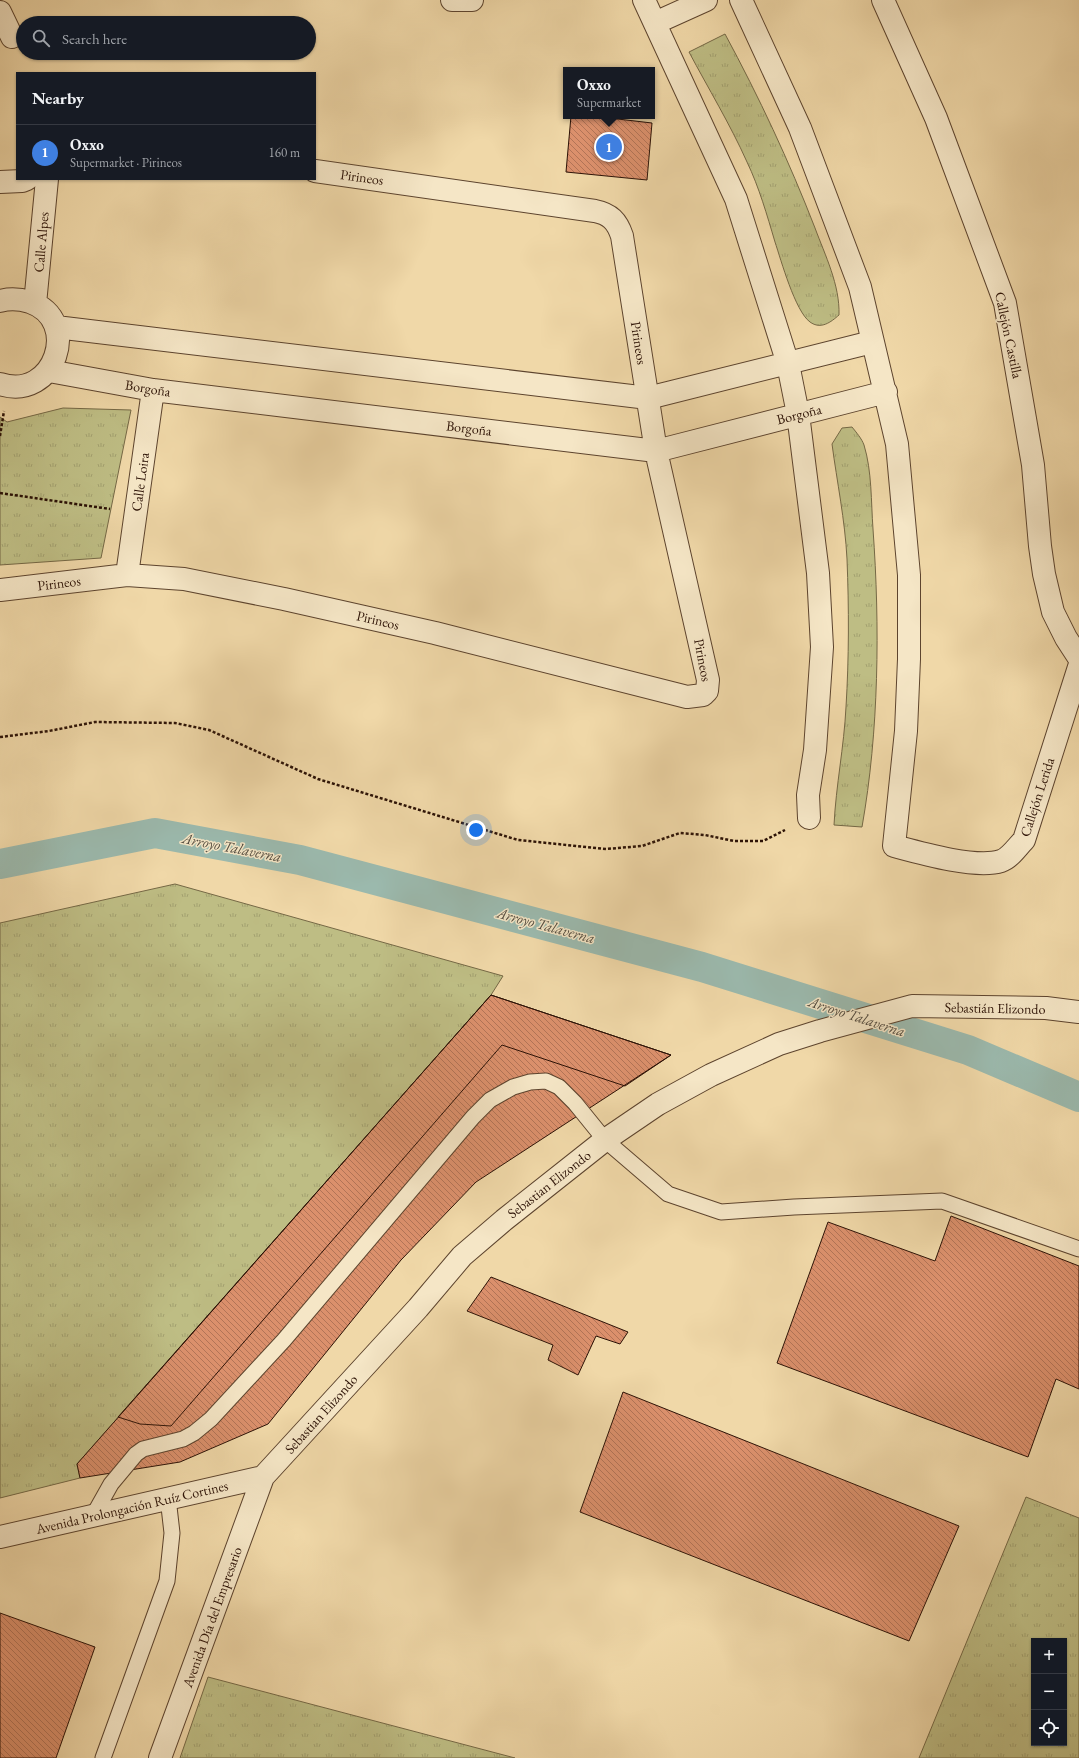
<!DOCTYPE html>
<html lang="en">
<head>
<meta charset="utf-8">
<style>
	:root { --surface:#171b24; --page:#242831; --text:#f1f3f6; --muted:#9ea1a6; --line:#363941; --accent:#c59692 }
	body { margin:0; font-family:"EB Garamond",serif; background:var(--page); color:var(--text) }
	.controls { position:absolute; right:12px; bottom:12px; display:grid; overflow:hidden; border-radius:0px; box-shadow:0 1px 3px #0004 }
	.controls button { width:36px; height:36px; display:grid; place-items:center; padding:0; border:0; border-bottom:1px solid var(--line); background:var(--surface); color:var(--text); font:20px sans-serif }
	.you { position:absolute; left:476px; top:830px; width:14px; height:14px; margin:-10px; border:3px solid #fff; border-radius:50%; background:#1a73e8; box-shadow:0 0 0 6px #1a73e833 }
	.badge { display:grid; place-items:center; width:26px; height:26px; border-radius:50%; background:var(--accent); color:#fff; font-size:13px; font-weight:700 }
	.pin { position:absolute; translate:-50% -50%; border:2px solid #fff; box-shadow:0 1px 4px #0006 }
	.popup { position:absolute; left:563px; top:67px; width:92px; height:52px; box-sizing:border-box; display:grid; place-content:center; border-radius:0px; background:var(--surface); filter:drop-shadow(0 1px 3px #0005); font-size:13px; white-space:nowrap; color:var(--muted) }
	.popup b { font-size:15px; color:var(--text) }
	.popup::after { content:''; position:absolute; left:50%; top:100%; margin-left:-8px; border:8px solid transparent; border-top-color:var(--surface) }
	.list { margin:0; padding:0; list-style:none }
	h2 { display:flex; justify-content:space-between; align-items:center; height:52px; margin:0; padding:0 16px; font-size:17px }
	h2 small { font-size:13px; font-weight:400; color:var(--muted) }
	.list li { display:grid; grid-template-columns:26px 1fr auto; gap:12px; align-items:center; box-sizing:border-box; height:56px; padding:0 16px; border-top:1px solid var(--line) }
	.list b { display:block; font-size:15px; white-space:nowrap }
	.list p { margin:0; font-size:13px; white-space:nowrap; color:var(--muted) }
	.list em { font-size:13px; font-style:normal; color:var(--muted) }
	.icon { flex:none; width:22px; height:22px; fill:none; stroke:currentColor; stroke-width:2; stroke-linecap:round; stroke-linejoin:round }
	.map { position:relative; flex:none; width:1079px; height:1758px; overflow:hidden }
	.search { position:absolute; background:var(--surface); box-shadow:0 1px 3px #0004; left:16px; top:16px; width:300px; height:44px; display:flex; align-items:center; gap:10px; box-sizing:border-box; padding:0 14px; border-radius:22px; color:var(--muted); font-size:15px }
	.panel { position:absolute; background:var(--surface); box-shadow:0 1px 3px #0004; left:16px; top:72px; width:300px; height:108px; border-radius:0px }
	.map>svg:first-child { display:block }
	.grass { fill:url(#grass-tufts); stroke:#756845; fill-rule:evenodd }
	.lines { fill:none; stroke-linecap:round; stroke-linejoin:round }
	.canal { stroke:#9bb9ad; stroke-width:30 }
	.building { fill:url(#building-back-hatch); stroke:#2c1206 }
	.service-casing { stroke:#5d442e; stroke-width:17 }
	.minor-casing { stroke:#5d442e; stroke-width:24 }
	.tertiary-casing { stroke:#5d442e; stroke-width:24 }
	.path { stroke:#2c1206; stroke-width:2.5; stroke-dasharray:3 2; stroke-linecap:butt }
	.service { stroke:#f5e6c6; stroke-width:15 }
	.minor { stroke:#f5e6c6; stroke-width:22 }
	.tertiary { stroke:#f5e6c6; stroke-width:22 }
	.labels { text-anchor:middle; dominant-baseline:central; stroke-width:3; stroke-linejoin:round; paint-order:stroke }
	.street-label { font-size:14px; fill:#2c1206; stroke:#f5e6c6 }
	.water-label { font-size:15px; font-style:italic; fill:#534c40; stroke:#f5e6c6 }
</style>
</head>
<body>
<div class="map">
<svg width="1079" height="1758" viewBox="0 0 1079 1758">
	<defs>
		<pattern id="grass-tufts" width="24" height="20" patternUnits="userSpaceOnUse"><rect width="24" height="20" fill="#bebd84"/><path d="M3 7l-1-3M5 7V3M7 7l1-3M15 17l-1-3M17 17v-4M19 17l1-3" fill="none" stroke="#a3a170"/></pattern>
		<pattern id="building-back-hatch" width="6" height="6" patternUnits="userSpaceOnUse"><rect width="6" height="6" fill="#db906c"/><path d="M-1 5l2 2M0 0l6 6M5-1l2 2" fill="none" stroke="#b27457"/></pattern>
	</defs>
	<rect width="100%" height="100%" fill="#f0d8a8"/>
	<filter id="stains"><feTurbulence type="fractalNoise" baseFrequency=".005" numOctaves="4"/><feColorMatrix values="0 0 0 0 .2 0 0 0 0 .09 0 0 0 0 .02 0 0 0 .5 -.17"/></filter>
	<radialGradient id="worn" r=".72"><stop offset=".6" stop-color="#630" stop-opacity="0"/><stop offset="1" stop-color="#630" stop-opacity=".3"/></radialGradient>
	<path class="grass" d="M725,34c34,63 64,127 90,194 10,27 25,57 24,87 -8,7 -18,15 -29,7 -15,-11 -29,-62 -35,-80 -8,-27 -16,-55 -28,-80 -17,-38 -39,-74 -58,-110z
		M63,408l68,2 -30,148 -101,7v-148l7,5z
		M852,427c4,5 10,12 12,18 8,26 7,57 9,84 7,97 6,202 -11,298l-28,-2c2,-40 10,-78 12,-118 3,-49 3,-99 1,-148 -2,-39 -10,-77 -15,-115l10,-16z
		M175,884l328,92 -12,19 -414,469 3,14 -80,20v-575z
		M1026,1497l53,21v240h-160zM1034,1641h30v102h-30z
		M208,1677l307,81h-335z"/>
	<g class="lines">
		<path class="canal" d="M0,864l155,-31 145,27 402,107 266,83 111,47"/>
	</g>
	<path class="building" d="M571,116h21l60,7 -5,57 -81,-8z
		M491,995l180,60 -195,127 -75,78 -133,164 -88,38 -100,16 -3,-14z
		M491,995l180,60 -46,31 -123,-41 -331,381 -31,-2 -22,-7z
		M951,1216l128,50v123l-23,-10 -28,78 -251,-94 51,-141 107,39z
		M491,1277l137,55 -8,12 -24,-8 -18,39 -30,-15 5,-15 -86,-34z
		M623,1392l336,134 -50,115 -329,-129z
		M0,1613l95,34 -39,111h-56z"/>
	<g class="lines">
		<defs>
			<path id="service" d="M93,1516l18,-32 25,-30 7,-5 40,-10 11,-6 17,-14 73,-79 189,-223 17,-17 23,-13 17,-5 16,-1 13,6 16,16 30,37 63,54 53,18 73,-5 148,-6 137,48
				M103,1758l64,-177 5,-48 -4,-35"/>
			<path id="minor" d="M452,0h20
				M644,0l92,199 52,165 10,50 20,159 4,74 -7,103 -7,45 1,23
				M741,0l59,128 60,159 37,157 12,131v84l-3,72 -12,115c26,7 82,23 107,15 9,-3 16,-14 23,-21l55,-173
				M883,0l53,118 69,185 28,162 7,81 4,28 9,38 13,26 13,20
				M0,12l12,25
				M655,23l51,-23
				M0,182l22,-1 5,-2
				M0,301c11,-3 20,-2 30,1 52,18 25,100 -30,82
				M35,304l12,-125
				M56,327l592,71 224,-56
				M49,371l104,19 503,61 230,-59
				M127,575l26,-185
				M0,590l127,-15 57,4 100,20 151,34 252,64 16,-2 4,-4 1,-11 -52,-229 -34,-215c-5,-15 -12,-22 -27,-25l-280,-40"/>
			<path id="tertiary" d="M0,1537l263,-60
				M160,1758l103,-281 155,-169 44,-52 42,-36 101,-80 53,-36 53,-29 68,-31 41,-13 92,-25 134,2 33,4"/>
		</defs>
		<use href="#service" class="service-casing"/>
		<use href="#minor" class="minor-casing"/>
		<use href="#tertiary" class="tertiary-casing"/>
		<path class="path" d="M0,436l4,-25
			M0,493l110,16
			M0,737l49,-6 46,-9 80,1 34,7 109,49 200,61 88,9 36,-3 38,-13 25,2 29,6h29l22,-11"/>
		<use href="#service" class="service"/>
		<use href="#minor" class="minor"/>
		<use href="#tertiary" class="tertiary"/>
	</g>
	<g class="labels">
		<g class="street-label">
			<text transform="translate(362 177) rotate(8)">Pirineos</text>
			<text transform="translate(41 242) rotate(-85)">Calle Alpes</text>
			<text transform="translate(1009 335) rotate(78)">Callejón Castilla</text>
			<text transform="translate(639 343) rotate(81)">Pirineos</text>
			<text transform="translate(148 388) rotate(9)">Borgoña</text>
			<text transform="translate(799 414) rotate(-14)">Borgoña</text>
			<text transform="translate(469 428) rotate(7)">Borgoña</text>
			<text transform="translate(140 482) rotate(-82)">Calle Loira</text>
			<text transform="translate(59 583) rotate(-7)">Pirineos</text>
			<text transform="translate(378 620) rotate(13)">Pirineos</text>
			<text transform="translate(703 660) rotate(79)">Pirineos</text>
			<text transform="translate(1037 797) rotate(-72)">Callejón Lerida</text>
			<text transform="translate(995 1008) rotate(1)">Sebastián Elizondo</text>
			<text transform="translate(549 1184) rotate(-38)">Sebastian Elizondo</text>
			<text transform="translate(321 1414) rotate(-48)">Sebastian Elizondo</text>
			<text transform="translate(132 1507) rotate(-13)">Avenida Prolongación Ruíz Cortines</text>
			<text transform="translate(212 1617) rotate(-70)">Avenida Día del Empresario</text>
		</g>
		<g class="water-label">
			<text transform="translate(232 847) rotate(11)">Arroyo Talaverna</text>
			<text transform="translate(546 925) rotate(15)">Arroyo Talaverna</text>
			<text transform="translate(857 1016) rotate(18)">Arroyo Talaverna</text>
		</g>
	</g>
	<rect width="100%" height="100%" filter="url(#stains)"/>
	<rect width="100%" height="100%" fill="url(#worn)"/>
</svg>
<div class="controls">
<button>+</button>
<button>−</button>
<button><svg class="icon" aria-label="locate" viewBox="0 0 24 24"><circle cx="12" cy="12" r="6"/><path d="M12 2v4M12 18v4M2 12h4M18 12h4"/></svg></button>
</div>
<div class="you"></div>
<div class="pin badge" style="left:609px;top:147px;background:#3f7fe0">1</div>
<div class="popup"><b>Oxxo</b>Supermarket</div>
<div class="search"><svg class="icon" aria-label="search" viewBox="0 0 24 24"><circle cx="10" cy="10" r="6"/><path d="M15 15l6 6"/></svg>Search here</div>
<section class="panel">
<h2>Nearby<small></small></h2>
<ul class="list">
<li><span class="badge" style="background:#3f7fe0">1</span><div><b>Oxxo</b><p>Supermarket · Pirineos</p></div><em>160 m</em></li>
</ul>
</section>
</div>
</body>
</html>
